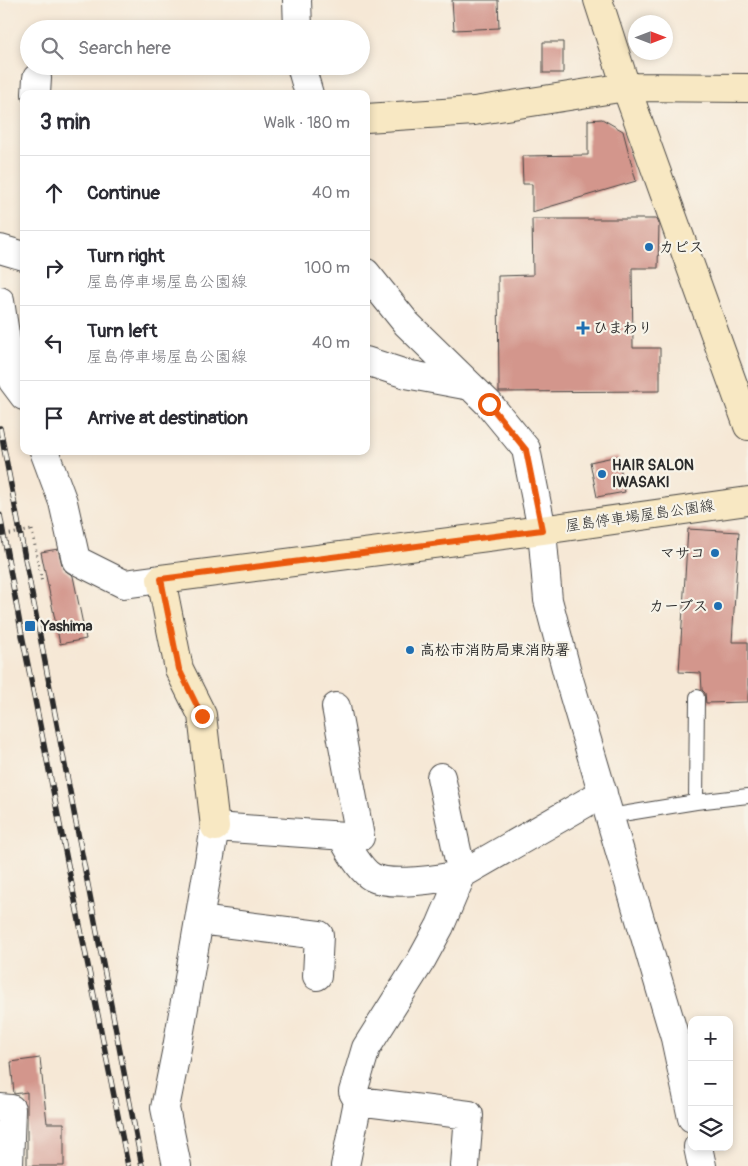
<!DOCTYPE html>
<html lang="en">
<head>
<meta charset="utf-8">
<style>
	:root { --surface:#fff; --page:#f2f2f3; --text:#2b2b33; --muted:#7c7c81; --line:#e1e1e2 }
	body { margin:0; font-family:Pangolin,"Klee One",sans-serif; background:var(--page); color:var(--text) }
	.controls { position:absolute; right:15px; bottom:15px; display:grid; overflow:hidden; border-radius:10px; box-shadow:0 2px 8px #0003 }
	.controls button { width:45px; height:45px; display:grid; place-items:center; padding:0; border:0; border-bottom:1px solid var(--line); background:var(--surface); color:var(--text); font:25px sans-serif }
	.compass { position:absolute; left:628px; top:15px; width:45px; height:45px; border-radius:50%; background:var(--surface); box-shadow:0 2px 8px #0003; rotate:90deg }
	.stop { position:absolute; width:15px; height:15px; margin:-11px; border:4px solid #ea580c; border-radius:50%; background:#fff }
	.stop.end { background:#ea580c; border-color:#fff; box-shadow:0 1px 5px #0008 }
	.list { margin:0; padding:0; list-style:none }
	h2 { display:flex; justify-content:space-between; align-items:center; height:65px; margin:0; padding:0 20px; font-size:21px }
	h2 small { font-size:16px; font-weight:400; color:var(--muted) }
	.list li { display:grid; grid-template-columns:32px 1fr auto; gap:15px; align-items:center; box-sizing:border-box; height:75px; padding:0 20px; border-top:1px solid var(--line) }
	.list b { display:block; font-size:19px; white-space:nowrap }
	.list p { margin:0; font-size:16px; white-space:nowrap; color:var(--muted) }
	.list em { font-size:16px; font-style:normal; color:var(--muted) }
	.icon { flex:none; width:28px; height:28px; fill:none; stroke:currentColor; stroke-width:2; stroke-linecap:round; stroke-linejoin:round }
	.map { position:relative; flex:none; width:748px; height:1166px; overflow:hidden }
	.search { position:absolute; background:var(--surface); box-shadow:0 2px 8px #0003; left:20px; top:20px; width:350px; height:55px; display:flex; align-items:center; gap:12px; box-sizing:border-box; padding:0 18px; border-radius:28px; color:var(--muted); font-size:19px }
	.panel { position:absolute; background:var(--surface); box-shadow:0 2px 8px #0003; left:20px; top:90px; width:350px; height:365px; border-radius:10px }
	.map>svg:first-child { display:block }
	.building { fill:#d3968c }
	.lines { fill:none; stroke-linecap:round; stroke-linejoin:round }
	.lane-casing { stroke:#494745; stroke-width:16 }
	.street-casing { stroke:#494745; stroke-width:30 }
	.secondary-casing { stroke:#494745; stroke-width:30 }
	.path { stroke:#494745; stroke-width:3; stroke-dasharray:1 4; stroke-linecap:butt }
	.lane { stroke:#fff; stroke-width:14 }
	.street { stroke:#fff; stroke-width:28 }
	.secondary { stroke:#f8e8c3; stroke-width:28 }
	.rail-casing { stroke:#2b2b2b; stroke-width:5.5 }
	.rail { stroke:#f7f3e8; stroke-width:4; stroke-dasharray:11; stroke-linecap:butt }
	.path-bridge { stroke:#494745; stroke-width:3; stroke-dasharray:1 4; stroke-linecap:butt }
	.route { stroke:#ea580c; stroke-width:6 }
	.poi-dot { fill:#1f6fb2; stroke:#f7f3e8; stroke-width:2 }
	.labels { text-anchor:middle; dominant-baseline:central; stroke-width:4.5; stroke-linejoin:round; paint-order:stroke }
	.poi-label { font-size:15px; font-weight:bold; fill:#2b2b2b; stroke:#f7f3e8; text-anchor:start }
	.street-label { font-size:15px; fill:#2b2b2b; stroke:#f7f3e8 }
</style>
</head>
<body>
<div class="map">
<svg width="748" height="1166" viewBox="0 0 748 1166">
	<rect width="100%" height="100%" fill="#f7f3e8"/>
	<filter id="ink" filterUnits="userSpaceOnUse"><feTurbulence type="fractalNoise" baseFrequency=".02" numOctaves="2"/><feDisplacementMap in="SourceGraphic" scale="10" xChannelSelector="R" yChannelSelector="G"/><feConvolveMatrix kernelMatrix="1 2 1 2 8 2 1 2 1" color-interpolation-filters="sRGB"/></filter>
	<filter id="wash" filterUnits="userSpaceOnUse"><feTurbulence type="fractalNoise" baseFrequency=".0096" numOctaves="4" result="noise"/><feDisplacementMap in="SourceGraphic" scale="20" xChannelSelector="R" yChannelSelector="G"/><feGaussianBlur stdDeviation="1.12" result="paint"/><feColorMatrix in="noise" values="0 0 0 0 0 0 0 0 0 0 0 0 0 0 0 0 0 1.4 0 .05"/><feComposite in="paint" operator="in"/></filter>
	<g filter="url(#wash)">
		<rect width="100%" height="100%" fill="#f6e8d6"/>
		<g id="blocks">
			<path class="building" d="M452,0h46l1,28 -45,2z
				M543,42h20v31h-20z
				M602,119l21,12 13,50 -104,31v-28h-9l-1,-28 66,-1v-35z
				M532,219h125l2,5 -1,44h-26l1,80h27v43l-161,1 -1,-116 35,-1z
				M618,456l7,36 -28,5 -7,-35z
				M688,529l51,3 -7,110h16v60l-42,1 -1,-10 -3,-3 -1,-17 -22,-1z
				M58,549l5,20 10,7 13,63 -26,5 -19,-92z
				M40,1058l7,65h17v43h-37v-74l-13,2 -3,-32z"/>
		</g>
	</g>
	<g filter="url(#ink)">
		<use href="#blocks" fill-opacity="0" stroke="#494745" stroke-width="1"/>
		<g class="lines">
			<defs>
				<path id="lane" d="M696,802l1,-105
					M610,816l86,-14 52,-6"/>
				<path id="street" d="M297,0l1,29
					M301,66l8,28
					M36,94l1,-16
					M0,249l24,7
					M366,273l41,51 82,80 37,45 16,81 6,70 20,76 107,362 17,80
					M0,301l12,79 12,16
					M366,361l40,13 64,12
					M44,451l19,51 13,58 48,24 37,-5
					M342,836c6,12 19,35 30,41 19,10 69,2 90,-3l141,-81
					M199,920l120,15 -2,41
					M358,1101l-5,-9 13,-44 56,-89 18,-33 22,-52 -21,-97
					M0,1108l11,1 -2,57
					M698,1147l4,19
					M177,1166l-12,-58 12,-60 38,-221 145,10 -24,-130
					M345,1166l13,-65 111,14 -4,51"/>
				<path id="secondary" d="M598,0l28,87 122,339
					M366,118l108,-7 152,-24 122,1
					M215,827l-13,-112 -23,-46 -18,-90 381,-49 206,-29"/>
			</defs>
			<use href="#lane" class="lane-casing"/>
			<use href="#street" class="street-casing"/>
			<use href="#secondary" class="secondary-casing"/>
			<path class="path" d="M32,530l10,53"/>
			<use href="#lane" class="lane"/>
			<use href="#street" class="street"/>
			<use href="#secondary" class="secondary"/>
			<defs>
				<path id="rail" d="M0,428l142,738
					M0,515l21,115 107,536"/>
			</defs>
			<use href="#rail" class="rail-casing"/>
			<use href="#rail" class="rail"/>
			<path class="path-bridge" d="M0,536l32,-6"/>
		</g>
	</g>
	<g class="lines" filter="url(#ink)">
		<path class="route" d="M202,716l-23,-47 -18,-90 381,-49 -16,-80 -37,-46"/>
	</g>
	<g class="poi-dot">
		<circle cx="649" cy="247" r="5"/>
		<path d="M580.5 320.5h5v5h5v5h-5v5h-5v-5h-5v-5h5z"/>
		<circle cx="602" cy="474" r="5"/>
		<circle cx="715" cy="553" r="5"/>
		<circle cx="718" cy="606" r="5"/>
		<rect x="24" y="620" width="12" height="12" rx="2.5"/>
		<circle cx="410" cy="650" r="5"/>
	</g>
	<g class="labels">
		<g class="poi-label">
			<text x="659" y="247">カピス</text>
			<text x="593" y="328">ひまわり</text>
			<text x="612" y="465">HAIR SALON<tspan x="612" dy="17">IWASAKI</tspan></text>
			<text x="705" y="553" text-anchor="end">マサコ</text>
			<text x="708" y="606" text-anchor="end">カーブス</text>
			<text x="41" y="626">Yashima</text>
			<text x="420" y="650">高松市消防局東消防署</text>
		</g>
		<g class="street-label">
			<text transform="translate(640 516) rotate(-8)">屋島停車場屋島公園線</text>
		</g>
	</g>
</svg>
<div class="controls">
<button>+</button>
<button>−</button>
<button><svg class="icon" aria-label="layers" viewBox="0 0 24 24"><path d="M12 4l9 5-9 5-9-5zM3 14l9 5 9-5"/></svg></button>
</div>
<svg class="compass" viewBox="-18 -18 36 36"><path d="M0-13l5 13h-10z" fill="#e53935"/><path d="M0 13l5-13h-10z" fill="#7c7c81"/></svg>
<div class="stop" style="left:489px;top:404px"></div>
<div class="stop end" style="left:202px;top:716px"></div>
<div class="search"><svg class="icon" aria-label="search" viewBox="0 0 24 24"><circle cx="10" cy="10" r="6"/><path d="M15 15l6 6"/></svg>Search here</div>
<section class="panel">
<h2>3 min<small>Walk · 180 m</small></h2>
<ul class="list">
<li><svg class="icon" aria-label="ahead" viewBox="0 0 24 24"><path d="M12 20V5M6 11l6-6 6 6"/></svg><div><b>Continue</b></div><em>40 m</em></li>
<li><svg class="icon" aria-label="right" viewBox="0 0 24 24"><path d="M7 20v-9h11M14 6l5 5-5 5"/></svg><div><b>Turn right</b><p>屋島停車場屋島公園線</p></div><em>100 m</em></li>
<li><svg class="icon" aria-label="left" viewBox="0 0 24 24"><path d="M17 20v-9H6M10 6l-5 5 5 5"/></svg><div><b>Turn left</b><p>屋島停車場屋島公園線</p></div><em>40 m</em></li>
<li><svg class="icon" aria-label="arrive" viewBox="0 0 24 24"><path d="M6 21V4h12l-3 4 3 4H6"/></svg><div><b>Arrive at destination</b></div></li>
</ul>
</section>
</div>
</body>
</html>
